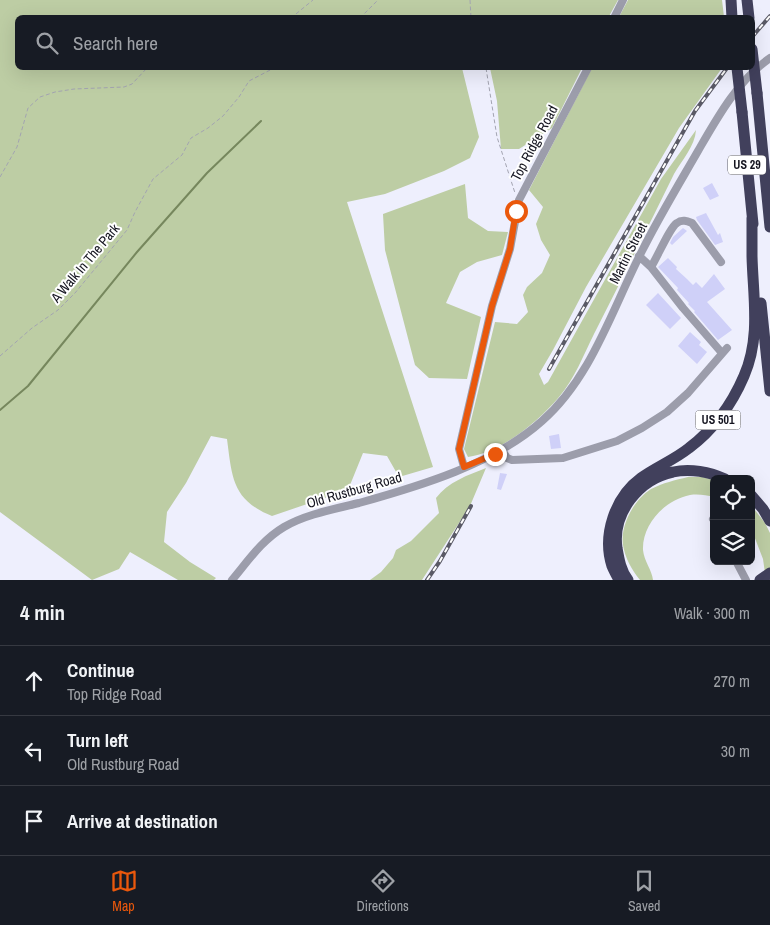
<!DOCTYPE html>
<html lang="en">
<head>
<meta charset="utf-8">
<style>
	:root { --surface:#171b24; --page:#242831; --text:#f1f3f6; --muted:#9ea1a6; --line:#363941; --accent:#ea580c }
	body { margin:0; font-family:"Archivo Narrow",sans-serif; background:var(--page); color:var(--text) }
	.controls { position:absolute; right:15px; bottom:15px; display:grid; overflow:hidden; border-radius:8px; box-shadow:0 5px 20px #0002 }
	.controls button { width:45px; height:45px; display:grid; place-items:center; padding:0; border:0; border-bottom:1px solid var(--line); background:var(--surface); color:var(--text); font:25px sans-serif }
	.stop { position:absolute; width:15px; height:15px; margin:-11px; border:4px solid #ea580c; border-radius:50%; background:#fff }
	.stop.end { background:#ea580c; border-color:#fff; box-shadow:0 1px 5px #0008 }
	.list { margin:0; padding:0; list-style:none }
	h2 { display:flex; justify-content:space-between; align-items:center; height:65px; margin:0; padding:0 20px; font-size:21px }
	h2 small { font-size:16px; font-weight:400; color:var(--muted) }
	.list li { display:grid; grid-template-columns:32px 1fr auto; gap:15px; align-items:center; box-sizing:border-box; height:70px; padding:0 20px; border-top:1px solid var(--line) }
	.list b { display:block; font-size:19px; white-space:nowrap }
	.list p { margin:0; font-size:16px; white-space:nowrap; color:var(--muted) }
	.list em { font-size:16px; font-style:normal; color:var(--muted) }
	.icon { flex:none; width:28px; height:28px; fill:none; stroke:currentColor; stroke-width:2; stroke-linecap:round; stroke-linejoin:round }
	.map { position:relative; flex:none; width:770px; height:580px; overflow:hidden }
	.search { position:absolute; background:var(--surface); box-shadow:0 5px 20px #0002; left:15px; right:15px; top:15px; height:55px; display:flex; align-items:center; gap:12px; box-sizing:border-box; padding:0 18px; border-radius:8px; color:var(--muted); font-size:19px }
	.sheet { height:275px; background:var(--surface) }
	nav { display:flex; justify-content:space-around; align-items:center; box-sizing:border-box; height:70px; border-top:1px solid var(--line); background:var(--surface); font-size:14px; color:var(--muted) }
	nav a { display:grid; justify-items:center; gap:2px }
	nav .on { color:var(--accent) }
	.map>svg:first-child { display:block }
	.green { fill:#bdcda4 }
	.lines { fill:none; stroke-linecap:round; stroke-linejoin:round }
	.stream { stroke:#76875d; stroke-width:2 }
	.building { fill:#cfd0f8 }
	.path { stroke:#a3a4b1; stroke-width:1; stroke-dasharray:4 2.5; stroke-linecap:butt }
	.minor { stroke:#9c9dab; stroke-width:8 }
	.highway { stroke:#41405c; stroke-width:11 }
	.rail-casing { stroke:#5a5a66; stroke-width:4 }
	.rail { stroke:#fff; stroke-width:2; stroke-dasharray:5.5; stroke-linecap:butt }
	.highway-bridge { stroke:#41405c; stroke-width:11 }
	.route { stroke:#ea580c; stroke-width:6 }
	.labels { text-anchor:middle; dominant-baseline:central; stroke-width:4; stroke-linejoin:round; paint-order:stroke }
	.shield { fill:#fff; stroke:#5a5a62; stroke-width:1 }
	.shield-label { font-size:12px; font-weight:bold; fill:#14141f }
	.street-label { font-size:14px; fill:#14141f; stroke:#fff }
</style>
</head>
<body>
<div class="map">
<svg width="770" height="580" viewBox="0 0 770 580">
	<rect width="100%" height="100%" fill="#eeeffd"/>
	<path class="green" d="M0,0h618l-10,18h-590v50h444l17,69 -9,21 -26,13 -59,23 -38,8 86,265 -34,10 -12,-21 -24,-3 -15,37 -76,26c-40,-16 -40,-39 -45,-77l-16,-3 -25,47 -19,29 -3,30 26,20 26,16 -2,2h-36l-48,-28 -11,17 -27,11 -92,-68z
		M628,0h94l2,17h-105z
		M490,68h92l-30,60 -33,21h-18l-4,-48z
		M592,68h130l-43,60 -93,159 -33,63 -14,24 5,11 4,-3 113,-203 35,-49c-1,16 -14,30 -22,44 -26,53 -53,107 -80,160 -11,22 -19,44 -35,63 -22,26 -58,55 -91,60l-4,-8 31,-127 22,2 11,-12 -5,-17 4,-8 15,-14 8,-18 -9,-15 -5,-16 7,-17 -14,-17z
		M465,184l3,34 20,13 20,1 -6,23 -25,7 -17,10 -14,31 35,14 -14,62 -38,-1 -14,-13 -30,-115 -2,-36z
		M486,468l-16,38 -48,74h-52l11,-8 12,-14 3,-8 15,-9 28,-28 -3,-15c12,-16 32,-23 50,-30z
		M688,477h14l12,3v17c-8,-2 -16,-3 -24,-2 -25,5 -48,29 -47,55 1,11 9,20 10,30h-13c-8,-10 -15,-22 -17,-35 -3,-20 11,-45 28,-56 12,-6 24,-9 37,-12z
		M751,505l14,18 5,10v47h-4l-3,-21 -12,-31z"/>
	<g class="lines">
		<path class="stream" d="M0,410l28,-24 109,-134 70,-79 54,-52"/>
	</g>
	<path class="building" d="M712,183l7,13 -9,4 -7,-12z
		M706,213l12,22 2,-2 3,9 -8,3 -18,-25 -1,-3z
		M683,228l4,3 -15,14 -2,-2 3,-6z
		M668,258l9,9 -1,2 11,10 6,6 3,-3 6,6 12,-14 11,15 -18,13 25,28 -14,10 -24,-28 1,-1 -7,-7 1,-1 -12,-13 1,-2 -20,-21z
		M658,293l23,25 -11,11 -24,-24z
		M690,332l11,10 -2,3 8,7 -10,12 -19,-18z
		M559,434l2,14 -10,1 -2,-13z
		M500,473l7,1 -6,16 -4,-1z"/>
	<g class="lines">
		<path class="path" d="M470,0l1,18
			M291,18l22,-18
			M360,18l18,-18
			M486,68l11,69 18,56
			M0,177l17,-30 11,-39 12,-11 15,-5 19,-3 50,-2 8,-3 15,-16
			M0,356l32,-28 26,-18 17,-17 52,-63 8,-18 18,-33 29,-24 9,-17 17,-10 15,-12 16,-19 10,-16 25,-13"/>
		<path class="minor" d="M614,18l9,-18
			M639,256l12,11 32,41 39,45
			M651,267c6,-9 19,-40 26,-44 5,-4 10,-2 15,0l29,39
			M502,450l5,8 5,2 51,-2 54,-17 25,-13 25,-16 21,-19 39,-45
			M464,467l-5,-18 33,-143 18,-57 9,-49 69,-132
			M713,519l1,1
			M736,561l10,19
			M232,580c16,-19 30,-40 52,-53 22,-13 51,-18 75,-24 61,-17 135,-39 183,-82 50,-44 70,-112 100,-170 17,-34 37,-67 56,-100 19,-33 40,-71 72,-93"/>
		<path class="highway" d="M731,0l1,18
			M747,0l2,18
			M757,93l13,134
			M742,112l11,112
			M761,303l9,88
			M751,495l12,14 7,12
			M619,580c-2,-4 -5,-9 -7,-14 -10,-31 3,-69 29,-88 15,-11 33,-18 48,-30 24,-18 43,-44 55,-72 17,-39 9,-79 8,-120 0,-12 0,-25 0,-38
			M628,580c-7,-9 -9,-20 -11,-32 -5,-35 22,-69 56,-76 17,-4 37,0 52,7
			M760,580l10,-7"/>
		<defs>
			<path id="rail" d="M752,37l18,-21
				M549,369l146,-258 32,-43
				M427,580l13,-19 31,-55"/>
		</defs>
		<use href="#rail" class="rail-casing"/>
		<use href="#rail" class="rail"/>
		<path class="highway-bridge" d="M752,49l5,44
			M737,68l5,44"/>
	</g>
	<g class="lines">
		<path class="route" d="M495,454l-31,13 -5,-18 33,-143 18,-57 6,-38"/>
	</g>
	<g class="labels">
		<g class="shield">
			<rect x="728" y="155.5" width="38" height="19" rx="4"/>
			<rect x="695.5" y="410.5" width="45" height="19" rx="4"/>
		</g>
		<g class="shield-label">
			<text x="747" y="165">US 29</text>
			<text x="718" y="420">US 501</text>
		</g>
		<g class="street-label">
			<text transform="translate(534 143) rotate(-62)">Top Ridge Road</text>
			<text transform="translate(628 253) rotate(-63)">Martin Street</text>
			<text transform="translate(85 263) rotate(-50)">A Walk In The Park</text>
			<text transform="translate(354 490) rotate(-16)">Old Rustburg Road</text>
		</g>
	</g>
</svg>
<div class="controls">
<button><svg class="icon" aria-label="locate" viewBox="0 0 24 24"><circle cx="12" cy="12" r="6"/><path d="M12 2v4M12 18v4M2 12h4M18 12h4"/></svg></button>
<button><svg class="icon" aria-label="layers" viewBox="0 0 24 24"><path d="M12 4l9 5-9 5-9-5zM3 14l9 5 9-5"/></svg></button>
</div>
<div class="stop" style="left:516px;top:211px"></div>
<div class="stop end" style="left:495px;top:454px"></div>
<div class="search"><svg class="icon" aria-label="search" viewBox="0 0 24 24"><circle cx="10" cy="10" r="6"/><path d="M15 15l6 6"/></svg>Search here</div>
</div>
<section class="sheet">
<h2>4 min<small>Walk · 300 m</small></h2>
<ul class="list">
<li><svg class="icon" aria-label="ahead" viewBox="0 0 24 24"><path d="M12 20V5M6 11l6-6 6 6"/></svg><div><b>Continue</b><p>Top Ridge Road</p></div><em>270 m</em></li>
<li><svg class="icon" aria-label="left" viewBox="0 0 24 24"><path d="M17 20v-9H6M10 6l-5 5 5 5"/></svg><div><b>Turn left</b><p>Old Rustburg Road</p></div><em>30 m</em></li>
<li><svg class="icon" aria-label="arrive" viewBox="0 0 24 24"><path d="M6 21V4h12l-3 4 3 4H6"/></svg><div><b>Arrive at destination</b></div></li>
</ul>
</section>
<nav>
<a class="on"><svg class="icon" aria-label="map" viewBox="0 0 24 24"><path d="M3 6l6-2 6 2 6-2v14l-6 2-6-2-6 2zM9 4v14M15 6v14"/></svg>Map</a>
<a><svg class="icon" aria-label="directions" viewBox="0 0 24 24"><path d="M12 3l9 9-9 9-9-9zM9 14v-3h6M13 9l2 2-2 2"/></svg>Directions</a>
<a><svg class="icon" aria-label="saved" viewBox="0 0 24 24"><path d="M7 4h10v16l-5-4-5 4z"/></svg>Saved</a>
</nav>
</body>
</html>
